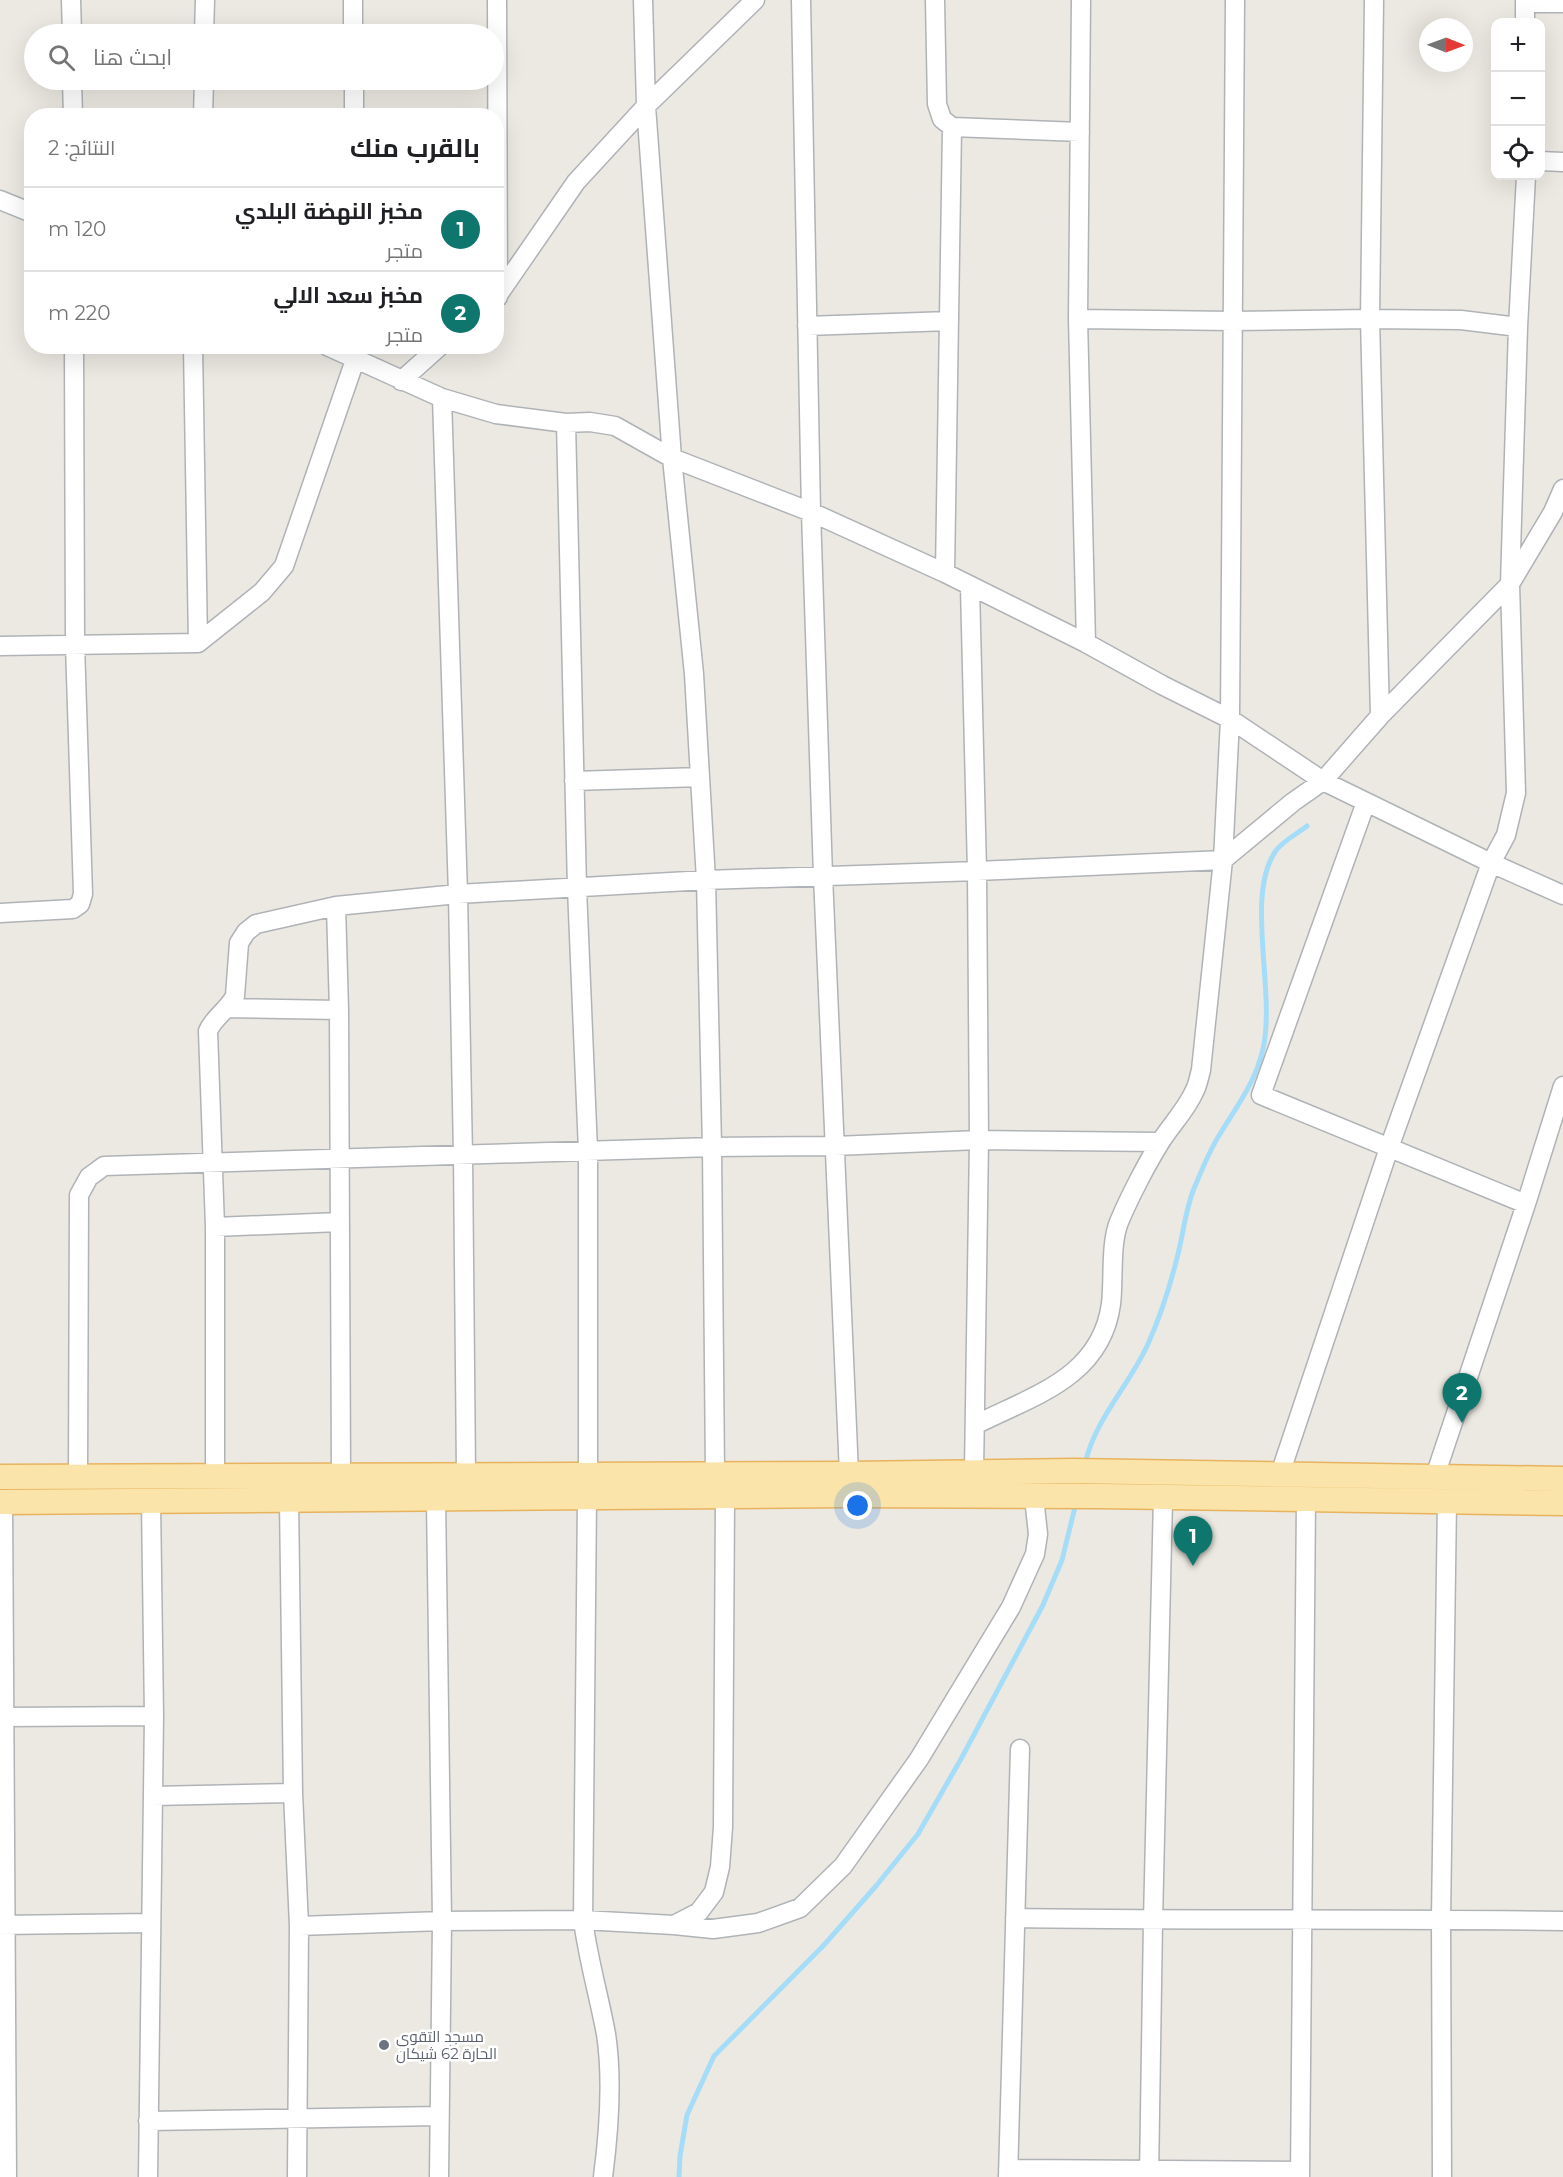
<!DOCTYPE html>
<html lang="ar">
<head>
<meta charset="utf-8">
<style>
	:root { --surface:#fff; --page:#f2f2f2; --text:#202124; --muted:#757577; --line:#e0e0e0; --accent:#0f766e }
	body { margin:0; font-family:Montserrat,Cairo,sans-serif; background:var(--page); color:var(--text); direction:rtl }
	.controls { position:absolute; right:18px; top:18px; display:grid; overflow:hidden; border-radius:12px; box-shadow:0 6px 24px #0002 }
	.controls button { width:54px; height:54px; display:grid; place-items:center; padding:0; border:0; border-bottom:2px solid var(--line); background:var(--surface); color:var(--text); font:30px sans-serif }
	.compass { position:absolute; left:1419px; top:18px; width:54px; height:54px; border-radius:50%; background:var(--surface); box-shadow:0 6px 24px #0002; rotate:91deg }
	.you { position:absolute; left:858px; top:1506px; width:21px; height:21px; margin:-15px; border:4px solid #fff; border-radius:50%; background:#1a73e8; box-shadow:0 0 0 9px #1a73e833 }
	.badge { display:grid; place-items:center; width:39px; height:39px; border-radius:50%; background:var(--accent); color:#fff; font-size:20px; font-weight:700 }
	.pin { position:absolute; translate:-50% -50px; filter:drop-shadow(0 2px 3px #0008) }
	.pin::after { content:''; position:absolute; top:32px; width:21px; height:18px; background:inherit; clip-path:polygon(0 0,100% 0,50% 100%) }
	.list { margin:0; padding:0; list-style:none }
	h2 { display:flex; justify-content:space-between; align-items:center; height:78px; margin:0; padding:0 24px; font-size:26px }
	h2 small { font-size:20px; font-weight:400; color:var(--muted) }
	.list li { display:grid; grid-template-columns:39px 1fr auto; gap:18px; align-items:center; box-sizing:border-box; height:84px; padding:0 24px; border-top:2px solid var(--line) }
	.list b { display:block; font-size:22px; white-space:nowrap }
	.list p { margin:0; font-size:20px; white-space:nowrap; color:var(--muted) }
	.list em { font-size:20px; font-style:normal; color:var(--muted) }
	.icon { flex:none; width:33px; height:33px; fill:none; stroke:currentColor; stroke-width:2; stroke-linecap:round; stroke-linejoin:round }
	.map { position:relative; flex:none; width:1563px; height:2177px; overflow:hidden; direction:ltr }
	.search { position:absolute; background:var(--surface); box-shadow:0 6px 24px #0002; left:24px; top:24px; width:480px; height:66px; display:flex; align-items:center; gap:15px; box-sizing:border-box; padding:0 21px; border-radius:33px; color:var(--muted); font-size:22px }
	.panel { position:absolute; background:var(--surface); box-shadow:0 6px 24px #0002; left:24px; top:108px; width:480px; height:246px; border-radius:24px; direction:rtl }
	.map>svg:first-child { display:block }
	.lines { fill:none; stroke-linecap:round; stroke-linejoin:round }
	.stream { stroke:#a5ddf9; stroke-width:5 }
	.minor-casing { stroke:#afb3b7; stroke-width:21 }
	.major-casing { stroke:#e8b35f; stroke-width:27 }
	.minor { stroke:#fff; stroke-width:18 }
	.major { stroke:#fae4a9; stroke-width:24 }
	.worship-dot { fill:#6b7280; stroke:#fff; stroke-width:2 }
	.labels { text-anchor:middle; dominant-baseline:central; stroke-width:5; stroke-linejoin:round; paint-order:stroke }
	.worship-label { font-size:15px; fill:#5b616d; stroke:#fff; text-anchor:start }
</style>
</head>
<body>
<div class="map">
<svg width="1563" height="2177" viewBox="0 0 1563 2177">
	<rect width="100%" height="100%" fill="#ece9e2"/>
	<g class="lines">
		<path class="stream" d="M1085,1464c10,-45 44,-78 63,-120 12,-27 22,-58 29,-86 6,-22 8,-46 16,-67 8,-19 16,-40 27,-57 17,-28 36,-53 43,-85 13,-57 -18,-152 12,-197 7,-11 22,-18 32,-26
			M679,2177l1,-21 7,-41 27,-59 110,-111 52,-59 42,-52 43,-75 82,-154 19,-45 14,-57"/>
		<defs>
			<path id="minor" d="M71,0l1,34
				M353,0v34
				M497,0l1,297
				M643,0l3,106 26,352 22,216 12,206 6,267 3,328
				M801,0l10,512 12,364 26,598
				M935,0l2,104 5,15 10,8 128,5
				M1081,0l-3,319 8,324
				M1374,0l-4,319 10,397
				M1525,0v22
				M1525,3h38
				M204,34l1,-34
				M72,80l1,36
				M354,80v36
				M203,116l1,-36
				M1540,161l23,1
				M0,200l32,13
				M496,298l80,-116 70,-76 109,-106
				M1078,319l155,2 137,-2 91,1 57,7
				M807,326l142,-5
				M193,346l5,297
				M327,346l115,52 54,16 70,9 24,-1 25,4 57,32 139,54 134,61 141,70 76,42 68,34 93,62 168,82 72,32
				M401,381l39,-35
				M442,398l16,496 5,262 3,319
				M566,423l11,465 11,263v324
				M945,573l7,-446
				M970,587l7,284 2,269 -5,332
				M0,646l198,-3 64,-51 22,-26 71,-206v-12
				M574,781l126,-4
				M1366,802l-105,293 265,109
				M336,906l3,104 2,465
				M0,913l73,-4 7,-5 3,-10 -8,-250 -1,-298
				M226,1008l113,2
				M215,1227l125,-5
				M975,1425c57,-29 126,-47 136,-121 3,-24 -1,-60 8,-82 10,-24 28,-59 42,-81 10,-16 25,-31 33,-49 4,-7 5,-15 7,-22l22,-210 70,-58 30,-21 57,-65 130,-132 43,-72 10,-23
				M1280,1474l109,-326 102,-285 15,-28 10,-42 -6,-209 8,-257 8,-151
				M215,1476v-249l-7,-196c6,-14 20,-21 27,-35l4,-53 7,-11 10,-8 80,-18 122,-12 248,-14 271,-9 246,-11 7,-141 5,-719
				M1435,1476l91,-272 37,-118
				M78,1477l1,-282 10,-18 15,-11 608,-19 123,-1 144,-6 181,2
				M587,1497l-4,423c5,39 16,76 23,114 7,46 3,97 -3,143
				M289,1500l4,293 6,133 -2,251
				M436,1500l6,421 -3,256
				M3,1502l4,675
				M5,1717l149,-1
				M153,1796l140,-3
				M1015,1918c182,3 365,0 548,3
				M0,1925l151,-2
				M674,1925l39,4 45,-6 42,-15 43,-42 76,-107 92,-152 24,-53 3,-20 -4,-37
				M299,1926l143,-5 141,-1 91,5 25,-13 15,-20 6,-25 3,-40 2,-330
				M148,2121l290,-5
				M1008,2169l292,2
				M148,2177l6,-461 -3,-215
				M1008,2177l12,-428
				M1149,2177l4,-256 10,-423
				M1300,2177l6,-678
				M1442,2177l-1,-258 6,-418"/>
			<path id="major" d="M0,1477l849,-3 225,-3 489,8
				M0,1502l844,-7 255,1 464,7"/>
		</defs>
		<use href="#minor" class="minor-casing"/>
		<use href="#major" class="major-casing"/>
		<use href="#minor" class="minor"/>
		<use href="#major" class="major"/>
	</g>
	<circle class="worship-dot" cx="384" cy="2045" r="6"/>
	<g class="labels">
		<g class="worship-label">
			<text x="396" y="2036">مسجد التقوى<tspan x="396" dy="17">الحارة 62 شيكان</tspan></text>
		</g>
	</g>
</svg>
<div class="controls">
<button>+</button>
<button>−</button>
<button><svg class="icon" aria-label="locate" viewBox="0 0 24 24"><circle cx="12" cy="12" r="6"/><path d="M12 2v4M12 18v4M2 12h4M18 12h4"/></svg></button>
</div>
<svg class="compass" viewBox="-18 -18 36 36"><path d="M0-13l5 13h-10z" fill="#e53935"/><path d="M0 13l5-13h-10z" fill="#757577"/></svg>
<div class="you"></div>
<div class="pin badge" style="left:1193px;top:1566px">1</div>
<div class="pin badge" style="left:1462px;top:1423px">2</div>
<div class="search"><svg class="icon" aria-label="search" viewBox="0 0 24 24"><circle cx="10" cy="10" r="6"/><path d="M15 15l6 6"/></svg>ابحث هنا</div>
<section class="panel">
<h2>بالقرب منك<small>النتائج: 2</small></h2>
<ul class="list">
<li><span class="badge">1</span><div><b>مخبز النهضة البلدي</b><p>متجر</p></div><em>120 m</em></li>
<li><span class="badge">2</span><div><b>مخبز سعد الالي</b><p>متجر</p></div><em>220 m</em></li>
</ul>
</section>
</div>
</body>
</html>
